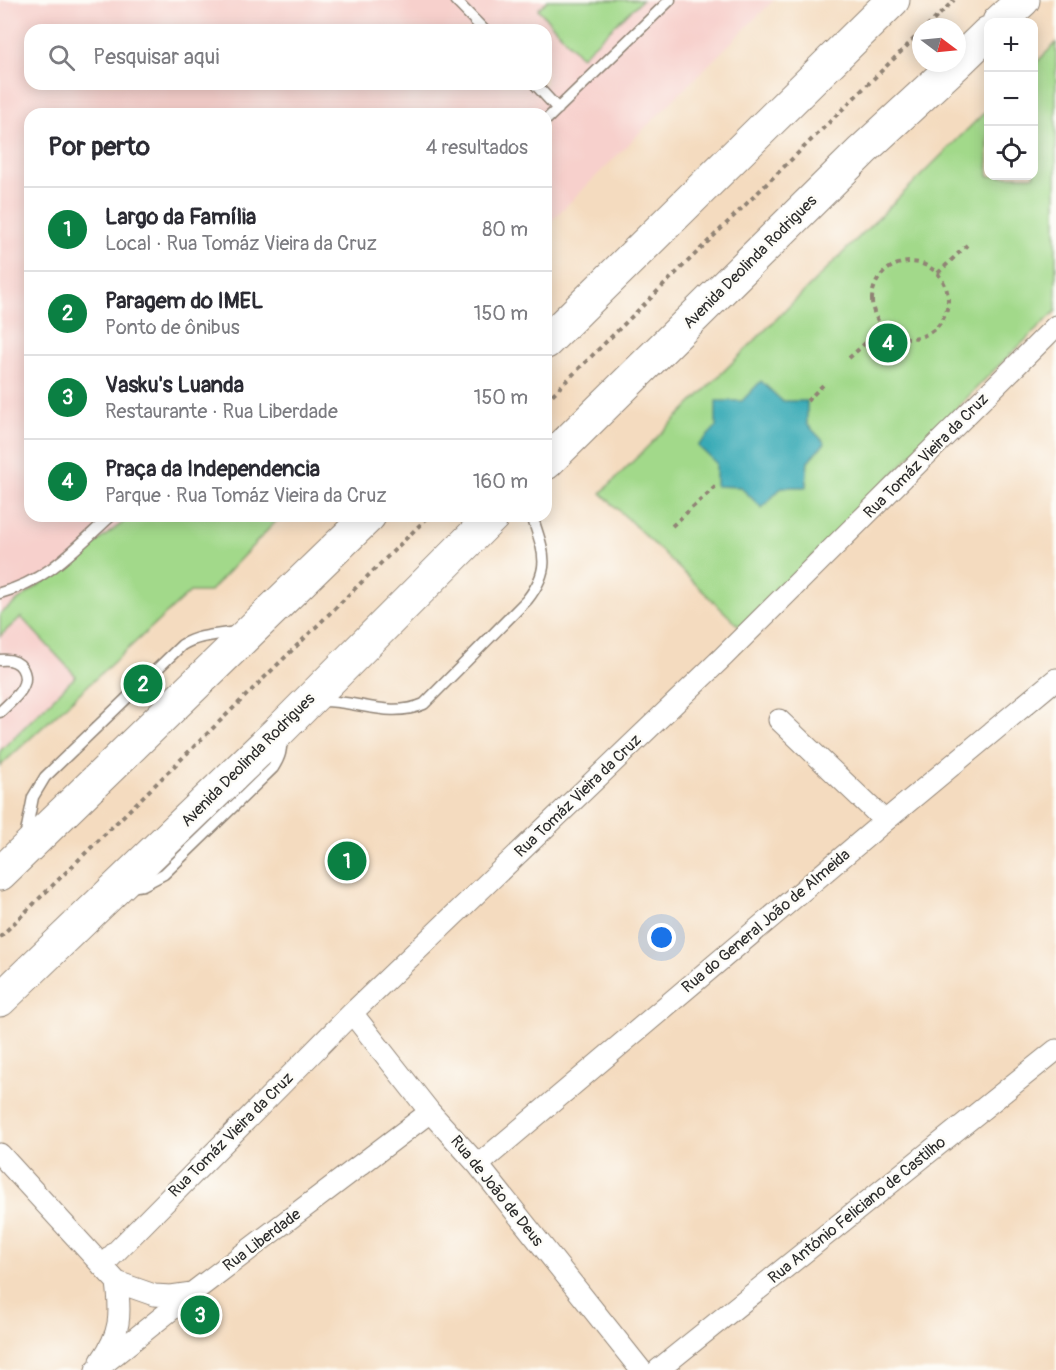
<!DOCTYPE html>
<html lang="pt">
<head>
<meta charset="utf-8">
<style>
	:root { --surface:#fff; --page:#f7f7f7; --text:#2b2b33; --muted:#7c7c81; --line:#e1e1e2; --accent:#0b8043 }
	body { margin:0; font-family:Pangolin,sans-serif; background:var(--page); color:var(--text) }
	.controls { position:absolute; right:18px; top:18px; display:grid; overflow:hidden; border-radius:12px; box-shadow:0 3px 15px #0003 }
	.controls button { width:54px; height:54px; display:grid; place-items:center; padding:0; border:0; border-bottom:2px solid var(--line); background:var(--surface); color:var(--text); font:30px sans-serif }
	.compass { position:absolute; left:912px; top:18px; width:54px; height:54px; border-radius:50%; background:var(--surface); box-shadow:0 3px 15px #0003; rotate:106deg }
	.you { position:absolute; left:662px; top:938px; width:21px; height:21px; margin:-15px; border:4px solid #fff; border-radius:50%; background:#1a73e8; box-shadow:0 0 0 9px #1a73e833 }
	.badge { display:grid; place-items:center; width:39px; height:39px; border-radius:50%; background:var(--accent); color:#fff; font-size:20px; font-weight:700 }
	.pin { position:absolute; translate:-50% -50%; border:3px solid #fff; box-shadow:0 2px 6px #0006 }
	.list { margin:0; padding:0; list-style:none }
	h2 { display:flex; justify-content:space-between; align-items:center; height:78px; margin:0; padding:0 24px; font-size:26px }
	h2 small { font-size:20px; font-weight:400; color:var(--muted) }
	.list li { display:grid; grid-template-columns:39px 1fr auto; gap:18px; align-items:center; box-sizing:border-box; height:84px; padding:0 24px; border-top:2px solid var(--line) }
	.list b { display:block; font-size:22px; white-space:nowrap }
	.list p { margin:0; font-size:20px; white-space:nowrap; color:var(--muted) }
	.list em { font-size:20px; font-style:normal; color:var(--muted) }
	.icon { flex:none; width:33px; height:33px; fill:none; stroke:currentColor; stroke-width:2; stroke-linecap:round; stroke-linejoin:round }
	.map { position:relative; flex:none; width:1056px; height:1370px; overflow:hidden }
	.search { position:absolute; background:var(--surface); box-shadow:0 3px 15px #0003; left:24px; top:24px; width:528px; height:66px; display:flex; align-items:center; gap:15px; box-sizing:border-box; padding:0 21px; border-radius:18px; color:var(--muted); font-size:22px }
	.panel { position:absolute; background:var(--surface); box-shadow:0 3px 15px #0003; left:24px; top:108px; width:528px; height:414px; border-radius:18px }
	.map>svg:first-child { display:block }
	.built { fill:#f7d0cc; fill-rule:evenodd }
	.green { fill:#a2d98a; stroke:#66825a; stroke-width:1.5 }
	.water { fill:#39aab6; stroke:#326a70; stroke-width:1.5 }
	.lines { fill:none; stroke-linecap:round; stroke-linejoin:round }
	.lane-casing { stroke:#908375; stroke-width:13 }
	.street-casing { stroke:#908375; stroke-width:23 }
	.highway-casing { stroke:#908375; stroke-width:35 }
	.path { stroke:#908375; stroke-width:4; stroke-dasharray:4.5 4.5; stroke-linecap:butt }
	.lane { stroke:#fff; stroke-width:10 }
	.street { stroke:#fff; stroke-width:21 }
	.highway { stroke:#fff; stroke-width:33 }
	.labels { text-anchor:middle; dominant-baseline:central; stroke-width:5; stroke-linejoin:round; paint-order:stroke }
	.street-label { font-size:16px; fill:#2b2b2b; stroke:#fdfcf7 }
</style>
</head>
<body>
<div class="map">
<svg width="1056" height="1370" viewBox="0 0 1056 1370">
	<rect width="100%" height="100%" fill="#fdfcf7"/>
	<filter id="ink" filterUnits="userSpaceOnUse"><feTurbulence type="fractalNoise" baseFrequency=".0167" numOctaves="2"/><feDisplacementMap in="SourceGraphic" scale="12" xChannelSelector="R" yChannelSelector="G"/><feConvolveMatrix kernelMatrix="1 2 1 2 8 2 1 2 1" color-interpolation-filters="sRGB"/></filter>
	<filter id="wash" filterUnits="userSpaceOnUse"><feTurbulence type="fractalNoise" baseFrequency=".008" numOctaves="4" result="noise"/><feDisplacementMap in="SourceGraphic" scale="24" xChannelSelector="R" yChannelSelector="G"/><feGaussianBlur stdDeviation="1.35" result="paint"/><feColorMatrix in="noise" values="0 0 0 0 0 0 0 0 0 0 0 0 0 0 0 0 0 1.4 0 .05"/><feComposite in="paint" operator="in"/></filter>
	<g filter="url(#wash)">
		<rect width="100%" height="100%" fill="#f4dbbf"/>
		<path class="built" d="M0,0h774l-228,226v-112h-516v402h221l-251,246zM30,30h516v54h-516z"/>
		<path class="green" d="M548,0h94l-61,57 -43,-48z
			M1056,43v268l-67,64 -247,254 -141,-136 387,-384v67h46v-111z
			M132,516h149l-72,76h-19l-190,174v-15l76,-75 -55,-59 -21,19v-22z"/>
		<path class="water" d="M761,381l21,20h25v23l18,19 -17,18 -2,26h-24l-20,21 -22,-21 -24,-1v-23l-18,-17 18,-19v-26h26z"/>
	</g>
	<g filter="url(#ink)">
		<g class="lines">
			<defs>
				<path id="lane" d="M455,0l29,30
					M535,84l23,25
					M546,120l124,-120
					M0,593c49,-13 74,-44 111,-77
					M0,660c9,-1 17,0 22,8 11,18 -11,33 -22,44
					M320,701c37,-1 69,18 104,3l103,-104c25,-32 17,-47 5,-84
					M25,838l8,-41 12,-20 137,-132c16,-10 35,-10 54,-13
					M130,887l13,-2 21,-11 109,-106c7,-11 9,-18 8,-30"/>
				<path id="street" d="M779,720l106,101
					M352,1013l78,99 48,53 163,205
					M0,1154l117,128 37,13 17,1 21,-3
					M478,1165l407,-344 171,-142
					M102,1266l250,-253 371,-356 333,-331
					M101,1361c20,-28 20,-46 16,-79
					M96,1370l96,-77 238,-181
					M658,1370l398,-320"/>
				<path id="highway" d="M999,22l24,-22
					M957,63l31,-30
					M546,342l347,-342
					M546,463l316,-312 95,-88
					M0,874l369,-358
					M0,1000l281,-271 212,-213"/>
			</defs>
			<use href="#lane" class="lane-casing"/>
			<use href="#street" class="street-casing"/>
			<use href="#highway" class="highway-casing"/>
			<path class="path" d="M927,27l27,-27
				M872 300a38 38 0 1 1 76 0a38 38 0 1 1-76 0Z
				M938,273l29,-28
				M849,358l34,-31
				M546,401l375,-369
				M807,401l16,-16
				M672,526l44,-40
				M0,937l429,-421"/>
			<use href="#lane" class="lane"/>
			<use href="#street" class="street"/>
			<use href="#highway" class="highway"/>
		</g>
	</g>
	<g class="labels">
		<g class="street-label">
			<text transform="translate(750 262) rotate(-45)">Avenida Deolinda Rodrigues</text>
			<text transform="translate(926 456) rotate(-45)">Rua Tomáz Vieira da Cruz</text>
			<text transform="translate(248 760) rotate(-45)">Avenida Deolinda Rodrigues</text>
			<text transform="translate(578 796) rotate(-44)">Rua Tomáz Vieira da Cruz</text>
			<text transform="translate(766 921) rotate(-40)">Rua do General João de Almeida</text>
			<text transform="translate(231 1135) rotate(-45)">Rua Tomáz Vieira da Cruz</text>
			<text transform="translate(497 1191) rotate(51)">Rua de João de Deus</text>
			<text transform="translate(857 1210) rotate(-39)">Rua António Feliciano de Castilho</text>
			<text transform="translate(262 1240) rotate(-37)">Rua Liberdade</text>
		</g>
	</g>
</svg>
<div class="controls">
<button>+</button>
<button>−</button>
<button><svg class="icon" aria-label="locate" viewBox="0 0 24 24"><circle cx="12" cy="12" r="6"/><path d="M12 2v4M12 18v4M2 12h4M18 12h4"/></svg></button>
</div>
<svg class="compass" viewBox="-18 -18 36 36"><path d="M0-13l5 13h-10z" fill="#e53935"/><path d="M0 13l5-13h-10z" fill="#7c7c81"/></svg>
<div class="you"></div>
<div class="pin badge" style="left:347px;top:861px">1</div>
<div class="pin badge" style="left:143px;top:684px">2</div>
<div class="pin badge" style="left:200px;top:1315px">3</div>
<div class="pin badge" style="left:888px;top:343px">4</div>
<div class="search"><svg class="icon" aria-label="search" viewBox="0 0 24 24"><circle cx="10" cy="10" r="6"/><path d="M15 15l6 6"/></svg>Pesquisar aqui</div>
<section class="panel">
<h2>Por perto<small>4 resultados</small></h2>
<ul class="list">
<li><span class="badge">1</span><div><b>Largo da Família</b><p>Local · Rua Tomáz Vieira da Cruz</p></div><em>80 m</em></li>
<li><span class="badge">2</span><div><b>Paragem do IMEL</b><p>Ponto de ônibus</p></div><em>150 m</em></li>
<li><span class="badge">3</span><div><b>Vasku's Luanda</b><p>Restaurante · Rua Liberdade</p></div><em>150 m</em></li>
<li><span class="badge">4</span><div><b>Praça da Independencia</b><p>Parque · Rua Tomáz Vieira da Cruz</p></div><em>160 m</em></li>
</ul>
</section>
</div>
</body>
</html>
